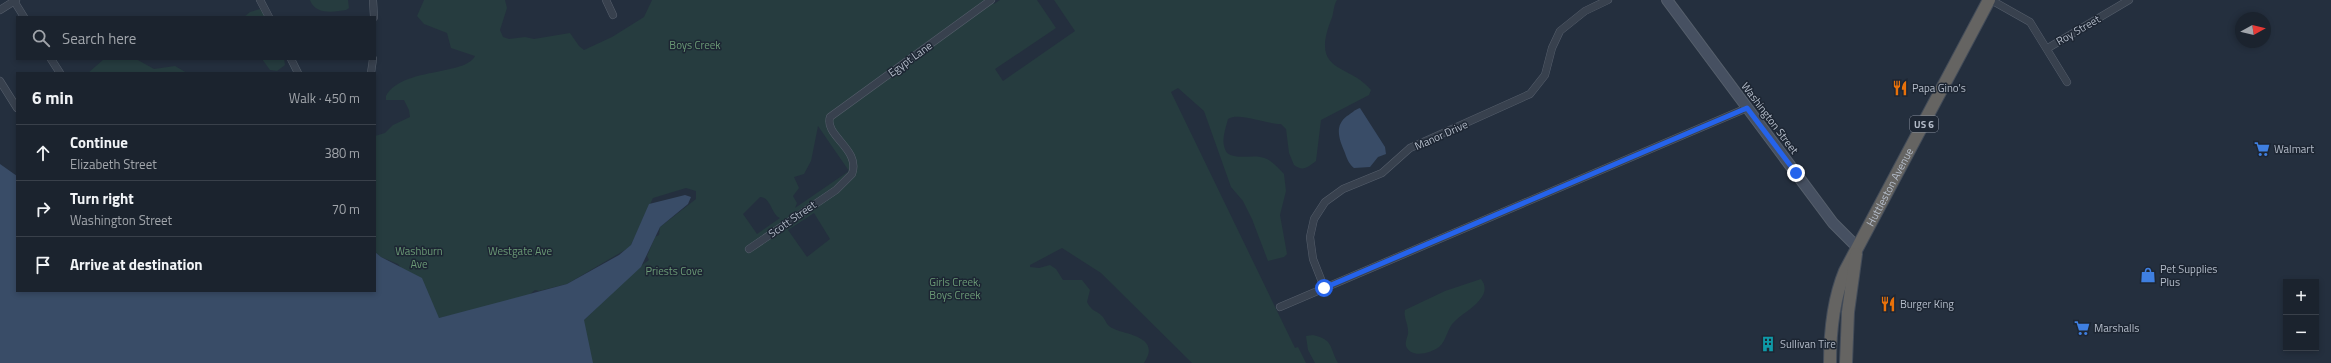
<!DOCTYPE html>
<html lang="en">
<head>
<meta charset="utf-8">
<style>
	:root { --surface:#1b232e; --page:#282f3a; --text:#f1f3f6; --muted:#a0a4aa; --line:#39404a }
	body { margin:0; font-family:"Titillium Web",sans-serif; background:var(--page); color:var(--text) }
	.controls { position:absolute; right:12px; bottom:12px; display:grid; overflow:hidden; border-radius:0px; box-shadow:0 2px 6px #0003 }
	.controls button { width:36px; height:36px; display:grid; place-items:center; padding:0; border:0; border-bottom:1px solid var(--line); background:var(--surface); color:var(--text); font:20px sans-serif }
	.compass { position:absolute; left:2235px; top:12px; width:36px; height:36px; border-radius:50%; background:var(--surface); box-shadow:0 2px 6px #0003; rotate:82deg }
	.stop { position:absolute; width:12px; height:12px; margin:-9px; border:3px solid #2563eb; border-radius:50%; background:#fff }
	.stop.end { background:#2563eb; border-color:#fff; box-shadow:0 1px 4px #0008 }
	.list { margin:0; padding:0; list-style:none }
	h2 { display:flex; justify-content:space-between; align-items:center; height:52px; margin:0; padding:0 16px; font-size:17px }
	h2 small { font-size:13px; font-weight:400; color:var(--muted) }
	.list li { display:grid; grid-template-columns:26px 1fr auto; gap:12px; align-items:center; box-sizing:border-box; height:56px; padding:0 16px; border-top:1px solid var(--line) }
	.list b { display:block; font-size:15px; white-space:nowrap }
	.list p { margin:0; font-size:13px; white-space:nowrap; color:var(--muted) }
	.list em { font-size:13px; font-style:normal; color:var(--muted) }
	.icon { flex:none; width:22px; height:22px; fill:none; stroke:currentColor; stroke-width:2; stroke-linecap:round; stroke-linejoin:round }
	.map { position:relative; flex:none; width:2331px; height:363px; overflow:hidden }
	.search { position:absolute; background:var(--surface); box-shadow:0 2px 6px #0003; left:16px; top:16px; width:360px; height:44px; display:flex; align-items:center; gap:10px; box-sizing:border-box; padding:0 14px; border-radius:0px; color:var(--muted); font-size:15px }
	.panel { position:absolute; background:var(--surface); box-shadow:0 2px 6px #0003; left:16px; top:72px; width:360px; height:220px; border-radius:0px }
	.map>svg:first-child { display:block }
	.green { fill:#263c3f; fill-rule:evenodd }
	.water { fill:#394c67 }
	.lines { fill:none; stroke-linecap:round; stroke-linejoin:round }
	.minor-casing { stroke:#565f6c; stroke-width:8 }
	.secondary-casing { stroke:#565f6c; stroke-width:12 }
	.trunk-casing { stroke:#434c59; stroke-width:14 }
	.minor { stroke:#38414e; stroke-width:7 }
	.secondary { stroke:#465061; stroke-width:10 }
	.trunk { stroke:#656462; stroke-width:12 }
	.route { stroke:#2563eb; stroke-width:5 }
	.labels { text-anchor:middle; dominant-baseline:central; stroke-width:3; stroke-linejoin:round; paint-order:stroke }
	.shield { fill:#1d2633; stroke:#878f9c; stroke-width:1 }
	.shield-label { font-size:10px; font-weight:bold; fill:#b4bcc9 }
	.street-label { font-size:11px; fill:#b4bcc9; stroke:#1d2633 }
	.park-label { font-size:11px; fill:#6b9a76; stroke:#1d2633 }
	.poi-label { font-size:11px; fill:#b4bcc9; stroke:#1d2633; text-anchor:start }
</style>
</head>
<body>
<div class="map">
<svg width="2331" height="363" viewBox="0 0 2331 363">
	<rect width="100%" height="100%" fill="#242f3e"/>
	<path class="green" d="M310,0h38l1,8 -3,2c-12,2 -31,5 -36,-10z
		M424,0h81l2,8 -7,22 3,7 6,2 16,-2 9,2 36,-6 9,13 5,4 28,-13 32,-20 8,-17h339l3,4 6,-4h37l19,28 -61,41 8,12 72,-50 -21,-31h283c-4,6 -3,14 -6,20 -21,54 18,43 40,70l-2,5 -48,25 -5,41c-8,6 -13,11 -22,4l-5,-12 -3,-24 -5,-5c-15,0 -42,-12 -53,-5 -3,12 -8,23 -1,34 11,8 27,0 40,6 6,3 12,10 17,15l2,17 -6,24 7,39 -3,3 -16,4 -16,-42 -9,-18 -12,-14 -27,-76 -26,-23 -7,4 124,256 3,-1 8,16h-114l-91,-90 -39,-25 -32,17v2l9,1 11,-3 6,4 7,11h19l8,10 -3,12c6,11 8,7 15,14 4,4 4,9 10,12 13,7 50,8 32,35h-567l7,-43 50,-49 15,-11 -2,-4 8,-19 4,-2 1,-8 36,-28v-8l-10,-3 -33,10 -23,49 -63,37 -28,7 -4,-1 -11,9 -85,19 -41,-54 -17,-7 -6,-5v-116l10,-3 8,-8 17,-8 -1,-7 -5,-10h-18v-4c16,-29 79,-20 89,-40l-24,-8 -4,-15 -23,-9 -7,-8zM818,126l31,45 -54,37 2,-5 -4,-7 6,-8 -5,-11 10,-3 7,-13zM760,197c11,0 11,17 20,21l-23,16 -14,-20zM814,213l16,26 -23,18 -19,-27z
		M260,9l6,8h-22l6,-5z
		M104,59h32l18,10 21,-3 12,7h-99z
		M262,59h22l1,6 -8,6 -7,-1z
		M1481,279c14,18 -16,32 -26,42 -8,7 -8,19 -16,26 -8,6 -28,12 -33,-1 -1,-4 1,-8 2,-12 1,-9 -5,-17 -3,-24l40,-19z
		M1313,335c21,5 16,12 25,28h-23l-7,-13 -2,-14z"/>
	<path class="water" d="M1360,108l25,39 1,7 -8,3 -8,10 -16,1c-5,-4 -7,-9 -9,-15 -6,-14 -11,-27 2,-37 5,-3 7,-6 13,-8z
		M0,164l17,12v115h358v-39l6,5 41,21 17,40 128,-34 52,-29 12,-10 18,-41 36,-9 6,2 -3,7 -28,23 -19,40 -57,53 9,43h-593z"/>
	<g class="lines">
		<defs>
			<path id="minor" d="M260,0l9,17
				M373,0l1,17
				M606,0l7,15
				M1991,0l39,22 37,60
				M14,1l10,16
				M0,10l16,-10
				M2048,48l81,-48
				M51,59l9,14
				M291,59l7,14
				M371,73l2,-14
				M0,81l17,27
				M749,249l87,-59 16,-16c9,-25 -28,-38 -22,-57l161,-117
				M1324,287l-11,-28 -3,-22 4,-18 11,-17 18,-13 39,-16 28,-25 120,-54 15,-19 7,-27 8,-17 25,-20 23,-11
				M1280,307l467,-199"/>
			<path id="secondary" d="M1667,0l166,223 24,24"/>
			<g id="trunk">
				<path id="s1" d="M1830,363c0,-32 3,-63 15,-92l144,-271"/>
				<path d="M1846,363l2,-51 8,-58"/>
			</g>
		</defs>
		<use href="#minor" class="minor-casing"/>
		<use href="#secondary" class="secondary-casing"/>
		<use href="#trunk" class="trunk-casing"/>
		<use href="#minor" class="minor"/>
		<use href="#secondary" class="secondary"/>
		<use href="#trunk" class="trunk"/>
	</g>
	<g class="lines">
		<path class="route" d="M1324,288l423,-180 49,65"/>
	</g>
	<defs>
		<symbol id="restaurant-bare" viewBox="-9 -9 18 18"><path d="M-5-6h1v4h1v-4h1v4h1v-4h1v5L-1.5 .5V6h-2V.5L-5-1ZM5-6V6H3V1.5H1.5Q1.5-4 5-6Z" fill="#e8710a" stroke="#1d2633" stroke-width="2.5" paint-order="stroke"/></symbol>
		<symbol id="supermarket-bare" viewBox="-9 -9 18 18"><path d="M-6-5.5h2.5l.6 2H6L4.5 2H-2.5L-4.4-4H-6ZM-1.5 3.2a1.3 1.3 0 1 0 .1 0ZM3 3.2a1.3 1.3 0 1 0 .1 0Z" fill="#3f7fe0" stroke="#1d2633" stroke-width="2.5" paint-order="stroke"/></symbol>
		<symbol id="shop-bare" viewBox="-9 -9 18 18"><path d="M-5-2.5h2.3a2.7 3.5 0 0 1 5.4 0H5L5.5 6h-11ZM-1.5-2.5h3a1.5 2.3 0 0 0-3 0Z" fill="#3f7fe0" stroke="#1d2633" stroke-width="2.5" paint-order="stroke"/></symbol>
		<symbol id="building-bare" viewBox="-9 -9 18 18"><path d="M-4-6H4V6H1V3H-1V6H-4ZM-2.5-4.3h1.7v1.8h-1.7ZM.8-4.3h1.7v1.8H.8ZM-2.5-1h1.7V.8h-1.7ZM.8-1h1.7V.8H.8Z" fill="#0f9aa8" stroke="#1d2633" stroke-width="2.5" paint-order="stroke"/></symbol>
	</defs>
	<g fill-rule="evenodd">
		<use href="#restaurant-bare" x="1889" y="77" width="22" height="22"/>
		<use href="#supermarket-bare" x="2251" y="138" width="22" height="22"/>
		<use href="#shop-bare" x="2137" y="264" width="22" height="22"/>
		<use href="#restaurant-bare" x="1877" y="293" width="22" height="22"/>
		<use href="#supermarket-bare" x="2071" y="317" width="22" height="22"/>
		<use href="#building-bare" x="1757" y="333" width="22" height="22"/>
	</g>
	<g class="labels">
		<rect class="shield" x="1910" y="116" width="28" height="16" rx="3"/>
		<g class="shield-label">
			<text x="1924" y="124">US 6</text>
		</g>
		<g class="street-label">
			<text transform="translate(2078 30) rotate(-30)">Roy Street</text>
			<text transform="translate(910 59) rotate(-36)">Egypt Lane</text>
			<text transform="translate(1770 118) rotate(53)">Washington Street</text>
			<text transform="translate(1441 135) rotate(-24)">Manor Drive</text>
			<text stroke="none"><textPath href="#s1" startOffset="189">Huttleston Avenue</textPath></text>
			<text transform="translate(792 219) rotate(-35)">Scott Street</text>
		</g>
		<g class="park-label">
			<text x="695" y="45">Boys Creek</text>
			<text x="419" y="251">Washburn<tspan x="419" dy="13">Ave</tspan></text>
			<text x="520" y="251">Westgate Ave</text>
			<text x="674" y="271">Priests Cove</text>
			<text x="955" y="282">Girls Creek,<tspan x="955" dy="13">Boys Creek</tspan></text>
		</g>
		<g class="poi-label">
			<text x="1912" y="88">Papa Gino's</text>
			<text x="2274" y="149">Walmart</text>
			<text x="2160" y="269">Pet Supplies<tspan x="2160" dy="13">Plus</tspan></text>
			<text x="1900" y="304">Burger King</text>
			<text x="2094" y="328">Marshalls</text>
			<text x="1780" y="344">Sullivan Tire</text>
		</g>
	</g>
</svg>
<div class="controls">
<button>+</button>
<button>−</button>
</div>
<svg class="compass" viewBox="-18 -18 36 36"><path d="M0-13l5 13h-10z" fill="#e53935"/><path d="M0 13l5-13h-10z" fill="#a0a4aa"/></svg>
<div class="stop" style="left:1324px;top:288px"></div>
<div class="stop end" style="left:1796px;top:173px"></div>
<div class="search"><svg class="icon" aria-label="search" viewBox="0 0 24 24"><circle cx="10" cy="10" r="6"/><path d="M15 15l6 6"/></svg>Search here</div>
<section class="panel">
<h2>6 min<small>Walk · 450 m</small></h2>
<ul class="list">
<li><svg class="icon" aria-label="ahead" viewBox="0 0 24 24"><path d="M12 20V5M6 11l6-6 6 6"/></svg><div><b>Continue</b><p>Elizabeth Street</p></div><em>380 m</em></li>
<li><svg class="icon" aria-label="right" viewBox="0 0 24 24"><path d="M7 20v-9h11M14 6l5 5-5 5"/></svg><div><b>Turn right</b><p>Washington Street</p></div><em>70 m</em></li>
<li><svg class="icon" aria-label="arrive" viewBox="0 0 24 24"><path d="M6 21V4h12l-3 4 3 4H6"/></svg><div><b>Arrive at destination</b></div></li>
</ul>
</section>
</div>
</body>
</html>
